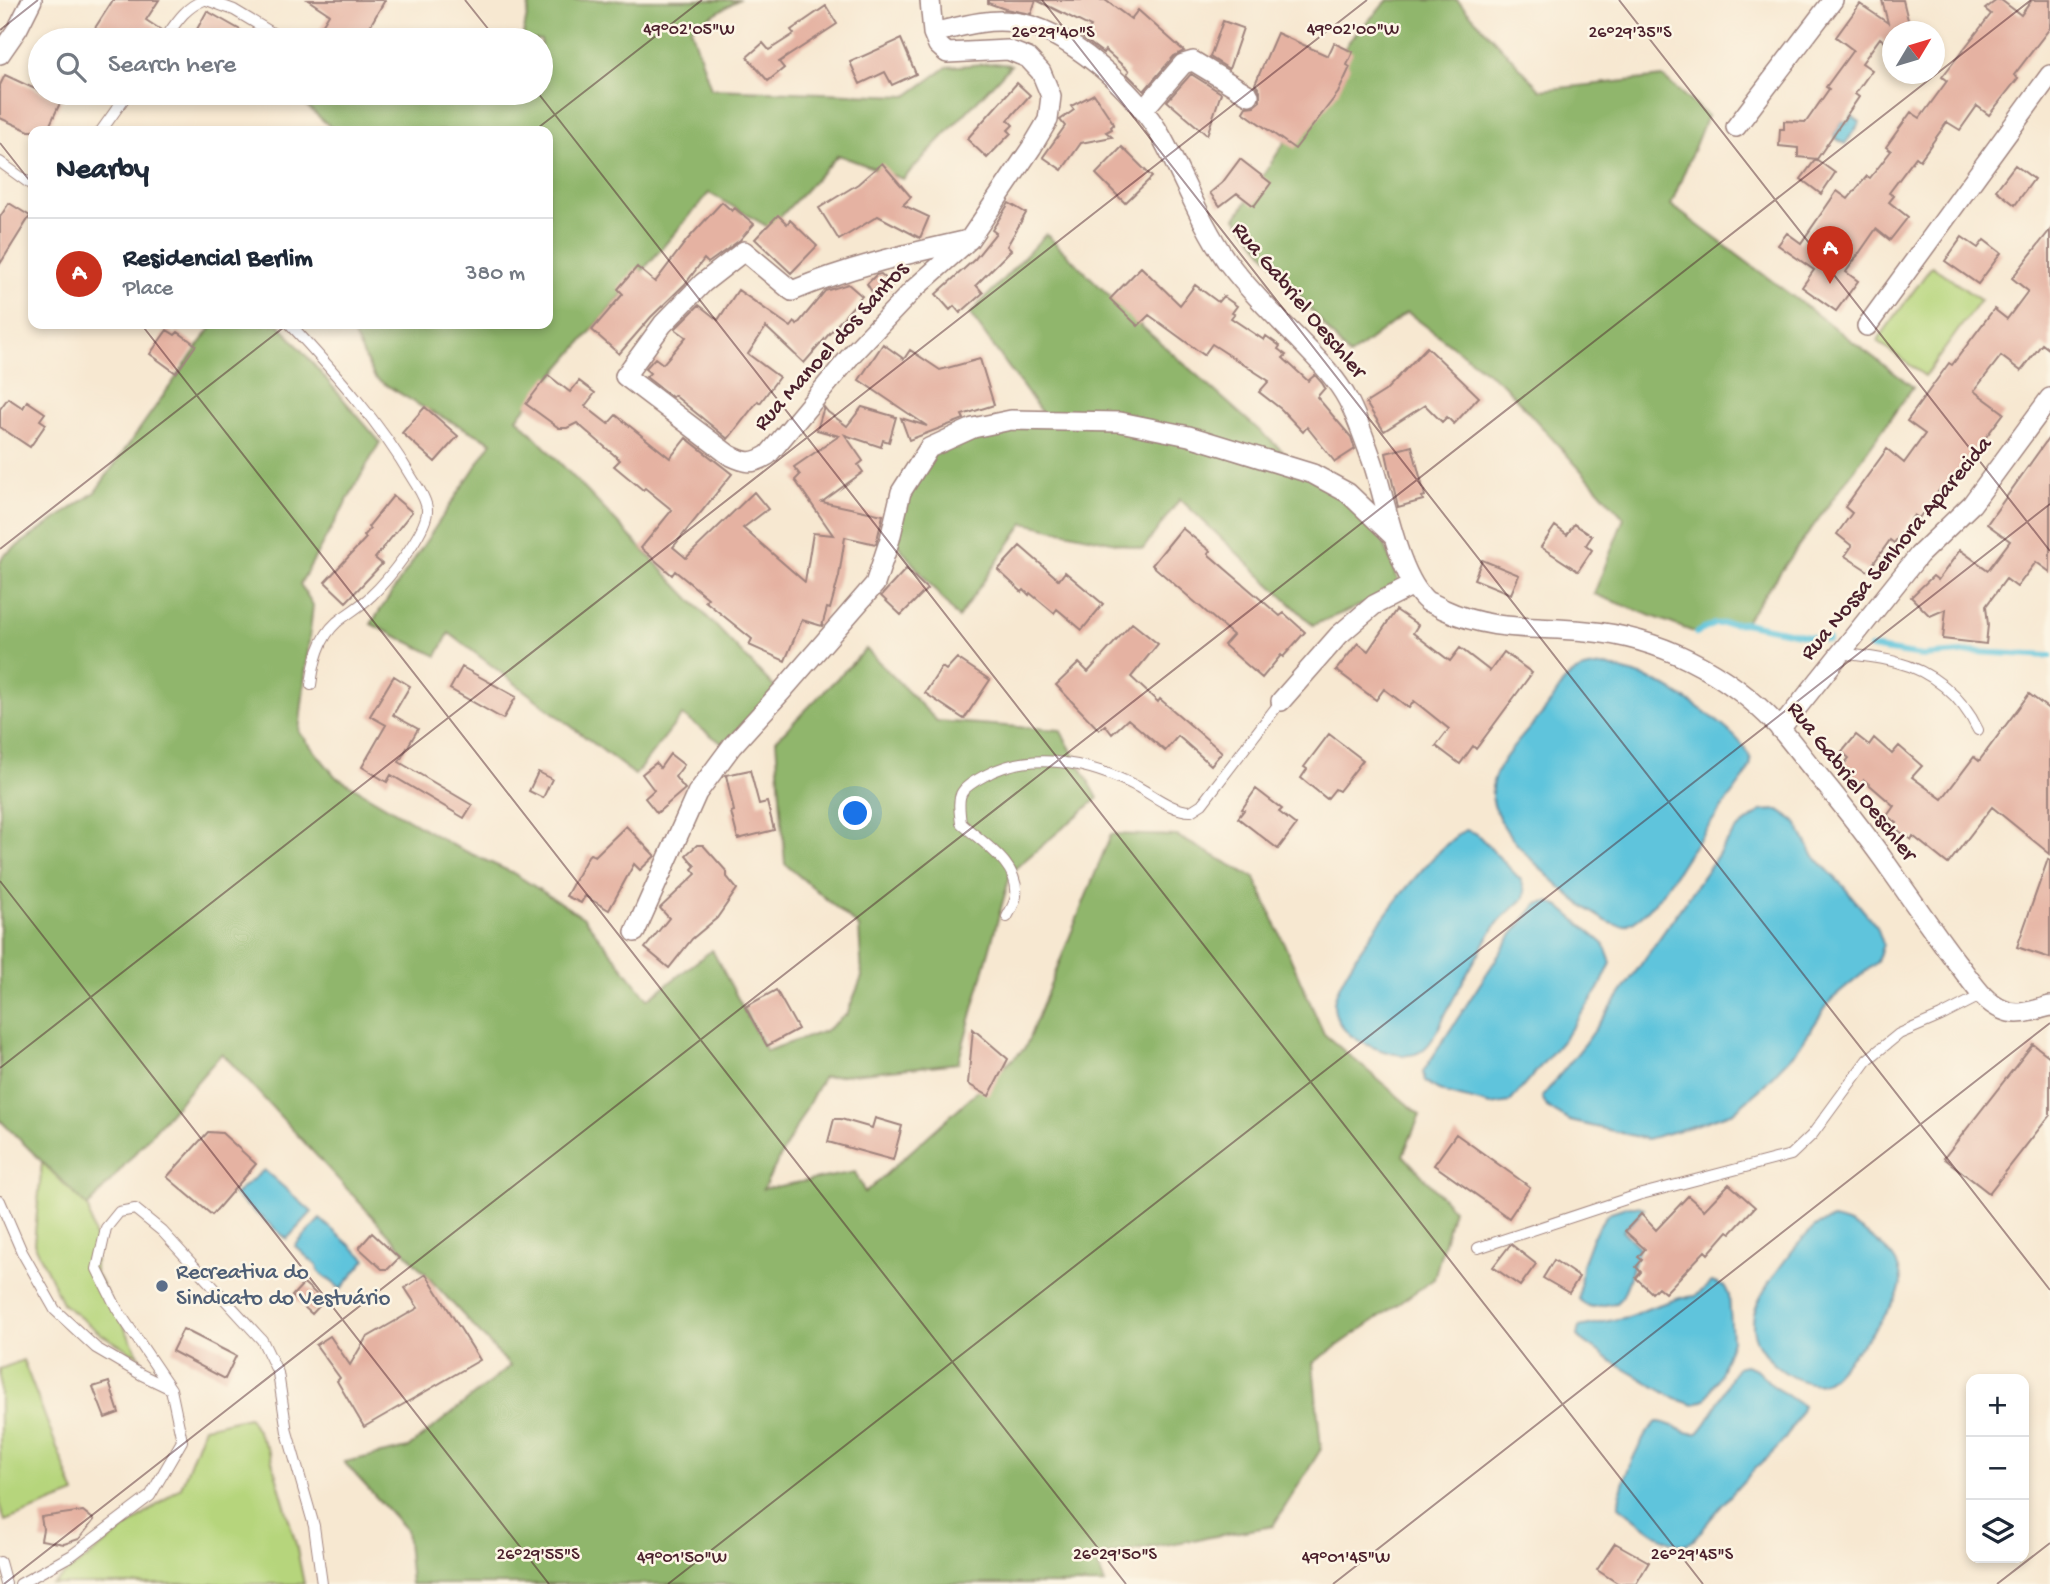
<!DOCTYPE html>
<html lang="en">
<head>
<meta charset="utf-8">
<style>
	:root { --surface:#fff; --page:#f2f2f3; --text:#1f2937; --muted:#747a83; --line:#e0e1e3; --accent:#c8321e }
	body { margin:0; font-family:"Gochi Hand",sans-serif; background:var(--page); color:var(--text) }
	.controls { position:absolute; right:21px; bottom:21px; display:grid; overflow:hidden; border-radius:14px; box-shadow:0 4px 10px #0003 }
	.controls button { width:63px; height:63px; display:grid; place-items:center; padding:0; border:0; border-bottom:2px solid var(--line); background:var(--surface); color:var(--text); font:35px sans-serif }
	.compass { position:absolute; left:1882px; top:21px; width:63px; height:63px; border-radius:50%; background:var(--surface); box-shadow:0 4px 10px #0003; rotate:52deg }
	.you { position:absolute; left:856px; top:814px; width:24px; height:24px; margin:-18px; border:5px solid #fff; border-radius:50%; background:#1a73e8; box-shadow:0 0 0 10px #1a73e833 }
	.badge { display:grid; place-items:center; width:46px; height:46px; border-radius:50%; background:var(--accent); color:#fff; font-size:23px; font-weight:700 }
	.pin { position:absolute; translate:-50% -58px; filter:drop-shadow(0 2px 4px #0008) }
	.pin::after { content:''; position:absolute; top:37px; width:24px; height:21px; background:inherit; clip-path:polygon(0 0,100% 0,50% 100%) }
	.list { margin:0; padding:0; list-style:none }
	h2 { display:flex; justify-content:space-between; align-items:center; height:91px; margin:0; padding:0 28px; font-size:30px }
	h2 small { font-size:23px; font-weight:400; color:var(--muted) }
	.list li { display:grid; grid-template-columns:46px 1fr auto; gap:21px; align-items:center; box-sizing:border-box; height:112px; padding:0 28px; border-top:2px solid var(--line) }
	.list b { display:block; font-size:26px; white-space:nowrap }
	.list p { margin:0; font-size:23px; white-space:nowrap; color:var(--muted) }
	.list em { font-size:23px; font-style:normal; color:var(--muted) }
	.icon { flex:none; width:38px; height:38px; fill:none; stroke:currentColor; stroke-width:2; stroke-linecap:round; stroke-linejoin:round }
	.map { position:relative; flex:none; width:2050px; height:1584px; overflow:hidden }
	.search { position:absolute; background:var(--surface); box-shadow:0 4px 10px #0003; left:28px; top:28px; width:525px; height:77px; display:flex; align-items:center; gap:18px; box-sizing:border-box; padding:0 24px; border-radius:38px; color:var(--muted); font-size:26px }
	.panel { position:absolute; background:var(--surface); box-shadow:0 4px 10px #0003; left:28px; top:126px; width:525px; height:203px; border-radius:14px }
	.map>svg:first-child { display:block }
	.green { fill:#b6d57c; stroke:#807a54; stroke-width:2 }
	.forest { fill:#90b66c; stroke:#6d6a4c; stroke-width:2 }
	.water { fill:#5fc4dc; stroke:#547284; stroke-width:2 }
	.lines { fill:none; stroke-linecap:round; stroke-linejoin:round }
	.stream { stroke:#5fc4dc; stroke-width:6 }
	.building { fill:#e5b2a2 }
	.service-casing { stroke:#a0847e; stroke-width:12 }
	.minor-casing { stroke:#a0847e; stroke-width:22 }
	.service { stroke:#fff; stroke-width:10 }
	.minor { stroke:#fff; stroke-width:19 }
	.ticks { fill:none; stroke:#4a1f2b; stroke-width:2; stroke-opacity:0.45 }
	.service-dot { fill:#5c6f8a; stroke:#fcf5e5; stroke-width:2.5 }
	.labels { text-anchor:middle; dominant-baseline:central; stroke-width:5; stroke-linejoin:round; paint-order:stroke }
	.street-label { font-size:23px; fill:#4a1f2b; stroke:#fcf5e5 }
	.service-label { font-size:23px; fill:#4e5e75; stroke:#fcf5e5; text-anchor:start }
	.ticks-label { font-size:18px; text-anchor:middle; fill:#4a1f2b; stroke:#fcf5e5; stroke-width:5; stroke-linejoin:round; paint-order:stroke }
</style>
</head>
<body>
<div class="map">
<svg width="2050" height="1584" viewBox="0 0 2050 1584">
	<rect width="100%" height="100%" fill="#fcf5e5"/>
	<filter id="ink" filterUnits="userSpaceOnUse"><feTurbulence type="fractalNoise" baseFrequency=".0143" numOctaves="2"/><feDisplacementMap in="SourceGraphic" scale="14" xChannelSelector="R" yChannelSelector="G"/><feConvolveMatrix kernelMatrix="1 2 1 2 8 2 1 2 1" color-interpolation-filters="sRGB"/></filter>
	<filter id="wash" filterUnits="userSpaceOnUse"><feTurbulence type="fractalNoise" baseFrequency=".00686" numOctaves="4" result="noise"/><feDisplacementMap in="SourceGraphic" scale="28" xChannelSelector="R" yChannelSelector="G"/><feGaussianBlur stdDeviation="1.57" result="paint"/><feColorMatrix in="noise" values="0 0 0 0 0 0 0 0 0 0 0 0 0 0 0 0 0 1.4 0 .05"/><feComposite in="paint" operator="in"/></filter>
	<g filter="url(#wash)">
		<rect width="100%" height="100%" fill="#f7e8d1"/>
		<path class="green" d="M1932,266l48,34 -55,76 -48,-35z
			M42,1162l46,45 7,33v32l45,85 -39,-23 -39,-31 -28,-60z
			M23,1360l52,134 -70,27 -5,-14v-138z
			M249,1417l21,37 26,90 8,40h-252l129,-97 23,-60z"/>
		<path class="forest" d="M534,0h204l-47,28 20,61 196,7 40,-29 47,-4 17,2 -108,114 -65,-24 -68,73 -61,-35 -192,225 260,272 -54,54 -41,-29 -47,60 -186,-142 -12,23 -66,-32 121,-182 -68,-34 -49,-30 -27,-54h200v-193h-213l-42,-37 248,-1v-53h-19l7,-34z
			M1388,0h69l84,90 122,-13 44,39 -36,89 242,182 -169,236 -30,1 -18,9 -102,-39 30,-76 -121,-134 -96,-72 -58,44 -113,-138 114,-178z
			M1046,234l84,82 183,162 36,25 31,29 20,53 -31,17 -56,23 -133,-126 -37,50 -119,-26 -66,95 -63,-76 8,-46 30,-44 40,-19 76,-10 -79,-109z
			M214,324h65l101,118 -80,142 13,21 -14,127 36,44 117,69 61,28 71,45 64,81 64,-49 54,101 59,-20 22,-17 15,-37 -3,-50 -74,-63 -9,-124 90,-91 71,72 123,9 38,68 -87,74 -53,191 -135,14 -60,112 92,-17 10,21 160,-145 86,-214 66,2 78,42 69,156 96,81 -17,40 50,54 -19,70 -121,84 8,86 -48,77 -178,31 10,27h-694l-5,-54 -62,-68 64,-14 102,-82 -288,-313 -134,154 -88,-87v-556l3,-8 92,-64z"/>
		<path class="water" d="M89,26l19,14h-29z
			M1852,116l8,6 -15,22 -10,-6 -1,-4 9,-13 4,2z
			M1605,666c15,4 32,8 47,14 21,8 98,58 99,82 0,4 -4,10 -6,15 -19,25 -38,51 -57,77 -17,24 -33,59 -62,71 -23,9 -100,-69 -115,-88 -10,-14 -21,-32 -19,-49 1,-23 35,-56 50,-74 25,-30 17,-45 63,-48z
			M1779,810l16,11 18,34 31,32 33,40 6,17 -6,18 -46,38 -34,50 -38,40 -26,22 -43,15 -43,12 -77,-18 -23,-14 -5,-10 43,-53 149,-212 27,-21z
			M1466,830l11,4 44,46 4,11 -1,7c-7,8 -16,14 -23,21 -9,10 -17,25 -23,36 -11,18 -21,37 -31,56 -7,13 -13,32 -26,40 -12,9 -33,2 -46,-3 -19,-7 -40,-19 -41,-43 -1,-31 103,-163 132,-175z
			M1549,902l11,5 44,37 7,19 -12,26 -36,51 -53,62 -19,3 -42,-11 -12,-5 -12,-8 -2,-9 90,-139 24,-29z
			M264,1170l48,42 -25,27 -53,-44z
			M1629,1206h10l5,3 -21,22 16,16 -11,36 -6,14 -6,6 -23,4 -8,-2 -6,-6 3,-34 10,-27 14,-22 5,-4z
			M320,1219l46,40 -25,30 -23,-18 -1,-5 -22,-20z
			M1833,1219c20,4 32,13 47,26 12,9 21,21 21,37 0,22 -50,74 -66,92 -4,4 -8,8 -13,9 -27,5 -68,-29 -69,-56 0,-5 0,-12 2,-16 5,-20 45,-74 63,-86 4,-3 10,-4 15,-6z
			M1712,1282l13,5 4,8 3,45 -13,37 -14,23 -11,5 -18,-6 -63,-37 -36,-26 2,-9 49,-10 24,-10 28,-9 16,-2z
			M1745,1365l11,4 16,16 31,21c-5,12 -11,23 -19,34 -9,12 -19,20 -30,30 -17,17 -32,35 -47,53 -7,9 -12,19 -23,21 -18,3 -51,-28 -65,-38 0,-22 21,-69 38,-84 15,0 26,13 41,11 17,-18 25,-45 39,-66z"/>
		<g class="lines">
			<path class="stream" d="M1696,633l18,-9 30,-1 84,17
				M1870,648l52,8 53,-4 75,4"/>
		</g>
		<g id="blocks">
			<path class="building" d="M113,0h46l-13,20 15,10 -8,10h-40l-18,-12z
				M308,0h77l-23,40h-49l16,-26z
				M988,0h117l26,19 7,-9 46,41 -10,5 -30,35 -17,-17 2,-3 -24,-21 -2,3 -20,-15 8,-11 -55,-27 -5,14 -26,-5 -17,-6z
				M1882,0h21l8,32h-18l-8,10 -5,-4 -18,25 10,7 -17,24 4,3 -42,62 -19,-2v-9l-19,-2 1,-17h4v-8l22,1 23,-33 -3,-2 27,-37 -17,-13 24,-33 28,19z
				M1997,0h4l20,15 11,-15h18v28l-36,47 4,3 -29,37 -12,-9 -17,24 -13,-8 -27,38 -4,-3 -27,36 5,3 -5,6 19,15 -18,23 -14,-11 -30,43 12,9 -22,30 -34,-24 12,-17 -36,-25 9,-12 14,10 36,-52 11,8 19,-23 3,2 21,-27 -5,-4 25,-35 9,6 27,-37 -5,-4 49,-63 -6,-5z
				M826,6l11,18 -58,38 5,6 -16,13 -21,-24 16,-14 6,7 25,-16 -3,-4z
				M207,11l51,29h-67z
				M1223,21l20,7 -14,41 -19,-12z
				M1277,33l51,23 6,-13 19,9 -6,13 3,2 -12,26 -43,56 -52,-37 3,-5 8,-1 6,-5v-11l-5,-6z
				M901,39l15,35 -24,11 -7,-13 -25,12 -10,-22z
				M1191,74l30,19 -14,42 -40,-34z
				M5,75l56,26 -14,30h-18l-29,-13v-33z
				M1017,83l13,12 -22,25 5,5 -5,5 3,3 -24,25 -20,-19z
				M1094,94l20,30 -3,3 1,2 -6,3 6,5 -31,6 -19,27 -19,-13 22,-31 -5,-6 14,-10 -3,-4z
				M1122,147l30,30 -27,26 -29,-29z
				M1240,159l31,24 -17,23 -17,-13 -17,13 -10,-13 12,-10z
				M1816,159l19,14 -14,21 -20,-15z
				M882,163l29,34 -8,8 26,12 -9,21 -42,-22 -39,24 -20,-32 39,-24z
				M2015,165l19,14 -19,26 -19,-15z
				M722,202l10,9 3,-3 19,16 -14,16 -32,23 -4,-4 -19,25 -34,33 -32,37 -27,-24 31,-36 -5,-5 19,-22 18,15 32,-42z
				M9,203l21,13 -30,48v-47z
				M1009,203l17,10 -19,33 4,4 -35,35 7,8 -23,20 -6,-7 -4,4 -14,-16 39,-35 21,-26 -4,-3z
				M778,215l9,9 3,-4 27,26 -26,27 -36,-34z
				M2050,230v120l-8,-6 -21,27 -20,-15 -27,35 30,22 -24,32 3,3 -13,18 -2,-2 -22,30 -6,-5 -21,29 -5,-3 -20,28 -4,-3 -22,31 -23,-15 7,-10 -15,-12 15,-21 -7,-6 42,-58 17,14 21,-29 -18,-13 42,-58 3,2 42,-56 13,10 21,-28 -16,-13z
				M1962,237l16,11 6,-8 17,13 -23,31 -33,-23z
				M1141,267l39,38 15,-20 23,17 5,-6 14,10 -5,7 2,1 -3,4 33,22 2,-4 14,10 -2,3 8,6 -3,3 25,23 7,-6 7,8 3,5 -8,9 34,40 4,12 -20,13 -28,-35 -4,5 -22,-23 -22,-17 10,-11 -57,-37 -8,11 -55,-40 -11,11 -28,-27z
				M881,274l12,11 -15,16 -11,-17 9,-9z
				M848,284l14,12 -58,67 -38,-36 -18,27 31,23 -19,26 -2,-2 -30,38 -54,-44 -2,2 -26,-20 4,-4 -5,-4 10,-11 8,6 23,-27 -11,-8 24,-24 19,15 20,-30 53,37 4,-5 2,3 28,-34z
				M167,330l8,5 3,-3 18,13 -20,28 -26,-19z
				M883,344l21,15 6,-9 30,20 40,-11 14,46 -32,10 2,4 -55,21 -8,-22 26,8 -68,-46z
				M1427,347l52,50 -25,27 -7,-7 -5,5 -17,-17 -41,26 -18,-28 19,-12z
				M548,375l22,17 9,-11 16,12 -10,13 23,18 8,-9 54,43 16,-20 46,36 -59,73 13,11 68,-66 14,17 -25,19 62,54 8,-49 20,2 -38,-55 5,-5 -6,-8 45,-31 -22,-6 7,-23 4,5 19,14 15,-19 34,10 -7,25 -6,-2 -2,7 -36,-12 18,26 -5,4 5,7 -41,30 61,13 -7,29 -31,-7 -6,39 -9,33 -3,-1 -5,18 -20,-6 -17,41 -36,-16 3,-6 -47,-38 3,-3 -33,-27 -3,4 -31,-27 31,-38 -27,-22 -2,2 -29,-24 6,-6 -43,-37 -10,5h-8l-33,-24z
				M8,398l15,10 4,-7 18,12 -5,7 6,4 -16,23 -30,-20v-18z
				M425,407l33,29 -23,26 -33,-29z
				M2050,436v136l-14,-10 -19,25 -11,-8 -20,27 2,19 -2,19 -43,-5 3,-30 -16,7 -19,-19 22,-21 5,4 22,-30 28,20 22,-29 -23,-17z
				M1412,446l13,50 -3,1 1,3 -25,7 -12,-54z
				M393,496l19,16 -37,46 7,6 -36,38 -21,-20 41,-44 -2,-2 6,-7 -2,-2z
				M1574,524l18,12 -6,9 6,5 -14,21 -37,-24 14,-21 12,9z
				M1182,528l28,23 -2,3 72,62 4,-3 21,19 -22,25 -2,-2 -19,23 -38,-33 9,-10 -81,-70z
				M1020,546l39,34 6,-8 38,32 -21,26 -25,-21 -3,4 -24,-20 -1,2 -5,-5 -2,2 -24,-22z
				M1482,560l37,15 -8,19 -37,-15z
				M906,569l21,20 -26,26 -20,-19z
				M1396,610l22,15 -5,8 37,28 10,-13 30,23 14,-19 28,21 -56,76 -3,-3 -13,18 -24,-18 13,-17 -35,-28 -5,7 -25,-19 -8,11 -40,-30 22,-27 10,8z
				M1132,623l26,21 -27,33 27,25 2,-3 62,53 -11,13 -33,-29 -13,15 -37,-32 -16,15 -7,-9 -6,5 -43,-45 23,-22 9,9z
				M957,658l33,22 -26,39 -39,-26 17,-26 4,3z
				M462,667l54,30 -13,22 -53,-30z
				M394,676l16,10 -17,29 25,14 -19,33 73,43 -8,13 -73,-43 -4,7 -25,-15 24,-42 -16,-9z
				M2029,694l21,16v144l-58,-47 -44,57 -35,-28 -2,4 -17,-13 3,-4 -10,-7 7,-10 -30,-26 -4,5 -20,-16 9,-11 -7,-6 14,-17 13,10 5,-7 18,16 7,-8 23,20 -10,11 30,22 32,-42 5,4z
				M1329,734l34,26 -24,31 -4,-2 -8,10 -26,-21 6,-9 -3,-2z
				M670,754l14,11 -9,12 10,12 -28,24 -12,-15 9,-8 -12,-16 14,-11 4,5z
				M750,770l9,34 8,-2 7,28 -36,9 -7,-27 3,-1 -8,-36z
				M538,772l14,7 -9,19 -14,-7z
				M1256,789l26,20 -3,3 17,13 -18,24 -40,-31 6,-8 -2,-1z
				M626,826l29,30 -15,14 -6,-6 -25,46 -24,-14 -4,7 -15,-7 22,-40 2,-2 5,2z
				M697,845h6l24,27v5l10,12 -20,29 -25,21 -23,29 -24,-20 24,-30 -9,-10 36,-34 -4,-5 3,-3 -9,-11z
				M2048,859l2,1v98l-33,-11z
				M776,990l22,39 -31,17 -22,-39z
				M973,1029l35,30 -19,37 -21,-12z
				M2033,1044l17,13v58l-61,78 -45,-35z
				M875,1118l27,8 -9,34 -65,-18 6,-23h7l31,9z
				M208,1132l14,1 34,31 -44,51 -45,-38z
				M1456,1134l74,53 -21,31 -75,-53z
				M1729,1184l26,23 -24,26 -3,-2 -20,23 -3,-3 -40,42 -7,-6 -6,6 -16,-15 5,-6 -5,-5 6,-7 -4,-3 7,-8 -20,-18 16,-17 15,16 32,-34 16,14z
				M372,1233l27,25 -11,11h-6l-23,-21z
				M1510,1245h2l24,19 -16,22 -27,-19z
				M1554,1260l25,17 -10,16 -26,-15z
				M426,1274l54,86 -116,67 -27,-46 3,-3 -24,-33 14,-9 20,29 16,-27 52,-30 -13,-20z
				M304,1283l20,18 -12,13 -20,-18z
				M183,1329l53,27 -11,23 -53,-28z
				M109,1382l10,31 -14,5 -12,-31z
				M83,1511l11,9 -15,19 -15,5 -23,-4 2,-11 -2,-12z
				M1615,1543l34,19 -13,22h-17l-22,-14z"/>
		</g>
	</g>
	<g filter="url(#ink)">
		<use href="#blocks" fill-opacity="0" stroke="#a0847e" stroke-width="2"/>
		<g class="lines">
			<defs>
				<path id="service" d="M207,0l27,10 50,30
					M164,40c12,-17 20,-32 40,-40
					M101,131l27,-38
					M0,162l33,24
					M290,324c44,48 89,97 122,154 6,10 16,23 15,34 -2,22 -40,69 -56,84 -10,10 -23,17 -34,26 -18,16 -23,40 -26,63
					M1841,653c18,3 38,4 55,9 36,9 66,34 82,68
					M1007,917c3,-6 8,-14 9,-21 4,-32 -35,-54 -55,-73 -4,-29 -3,-33 23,-47 48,-27 107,-13 154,11 16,9 35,24 53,24l11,-7 79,-103
					M0,1201l22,51 33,58 41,38 46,27 29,14 -54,-80 -20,-40 9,-41 13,-16 16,-3 27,22 100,109 16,33 9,59 27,94 8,58
					M1478,1248l160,-53 153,-40 21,-20 55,-75 32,-26 42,-18 41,-21
					M0,1562l6,22
					M20,1584l52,-29 78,-59 32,-55 -11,-52"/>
				<path id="minor" d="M930,0l3,33 5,12 9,8 61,-3 20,8 13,14 10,24 -3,24 -16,27 -63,93 -54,48 -61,64 -86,103c-17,10 -22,8 -39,0l-104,-79 38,-52 40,-41 41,-32 48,40c59,-25 115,-37 177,-51
					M933,33c26,-6 54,-15 80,-11 54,6 124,70 149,116 22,40 38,84 64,122 21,28 46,53 71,78 18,19 39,39 51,62 10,19 17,41 24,60 13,36 26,119 56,142 2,0 14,6 15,7 49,23 90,17 143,22 73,6 141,41 191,94 13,14 24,30 36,44 24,29 48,59 70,90 25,35 49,71 75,105 13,16 25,38 45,46 15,7 32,0 47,-4
					M0,54l18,-26 14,-28
					M1144,109l39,-45 10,-3 56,34
					M1736,127l97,-127
					M1867,326l183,-251
					M1281,701l58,-66 35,-30 39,-20
					M1780,729l139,-174 53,-51 78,-106
					M635,932l62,-139 35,-47 50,-55 93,-107 15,-45 11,-47 28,-44 44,-20 38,-8 109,2 69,14 124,38 35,19 45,43"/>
			</defs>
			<use href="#service" class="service-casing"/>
			<use href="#minor" class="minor-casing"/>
			<use href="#service" class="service"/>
			<use href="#minor" class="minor"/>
		</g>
	</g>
	<path class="ticks" d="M465,0l32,40M1042,0l1008,1290M1619,0l431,551M0,30l38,-30M538,93l1165,1491M534,131l168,-131M0,143l33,42M141,324l985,1260M0,549l288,-225M0,881l549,703M0,1068l1367,-1068M4,1584l2027,-1584M668,1584l1382,-1080M1333,1584l717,-561M1997,1584l53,-41"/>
	<circle class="service-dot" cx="162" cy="1286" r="7"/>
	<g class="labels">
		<g class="street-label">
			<text transform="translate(1298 301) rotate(50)">Rua Gabriel Oeschler</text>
			<text transform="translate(832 347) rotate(-48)">Rua Manoel dos Santos</text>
			<text transform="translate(1897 549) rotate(-50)">Rua Nossa Senhora Aparecida</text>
			<text transform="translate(1851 782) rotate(52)">Rua Gabriel Oeschler</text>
		</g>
		<g class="service-label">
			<text x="176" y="1273">Recreativa do<tspan x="176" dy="26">Sindicato do Vestuário</tspan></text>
		</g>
	</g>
	<g class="ticks-label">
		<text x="689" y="34">49°02'05"W</text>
		<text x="1353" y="34">49°02'00"W</text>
		<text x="1053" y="37">26°29'40"S</text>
		<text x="1630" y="37">26°29'35"S</text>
		<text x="538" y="1559">26°29'55"S</text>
		<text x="1115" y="1559">26°29'50"S</text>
		<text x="1692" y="1559">26°29'45"S</text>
		<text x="682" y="1562">49°01'50"W</text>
		<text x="1346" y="1562">49°01'45"W</text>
	</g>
</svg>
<div class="controls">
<button>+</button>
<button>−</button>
<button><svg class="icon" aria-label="layers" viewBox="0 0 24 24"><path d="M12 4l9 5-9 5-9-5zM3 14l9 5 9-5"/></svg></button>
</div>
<svg class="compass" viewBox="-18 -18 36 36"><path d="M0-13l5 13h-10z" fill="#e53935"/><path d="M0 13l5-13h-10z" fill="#747a83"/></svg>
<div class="you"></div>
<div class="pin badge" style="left:1830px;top:284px">A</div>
<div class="search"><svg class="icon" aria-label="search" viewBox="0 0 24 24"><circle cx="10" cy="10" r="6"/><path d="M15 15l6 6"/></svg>Search here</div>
<section class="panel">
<h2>Nearby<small></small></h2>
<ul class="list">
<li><span class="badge">A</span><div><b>Residencial Berlim</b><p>Place</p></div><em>380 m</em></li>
</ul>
</section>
</div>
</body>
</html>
